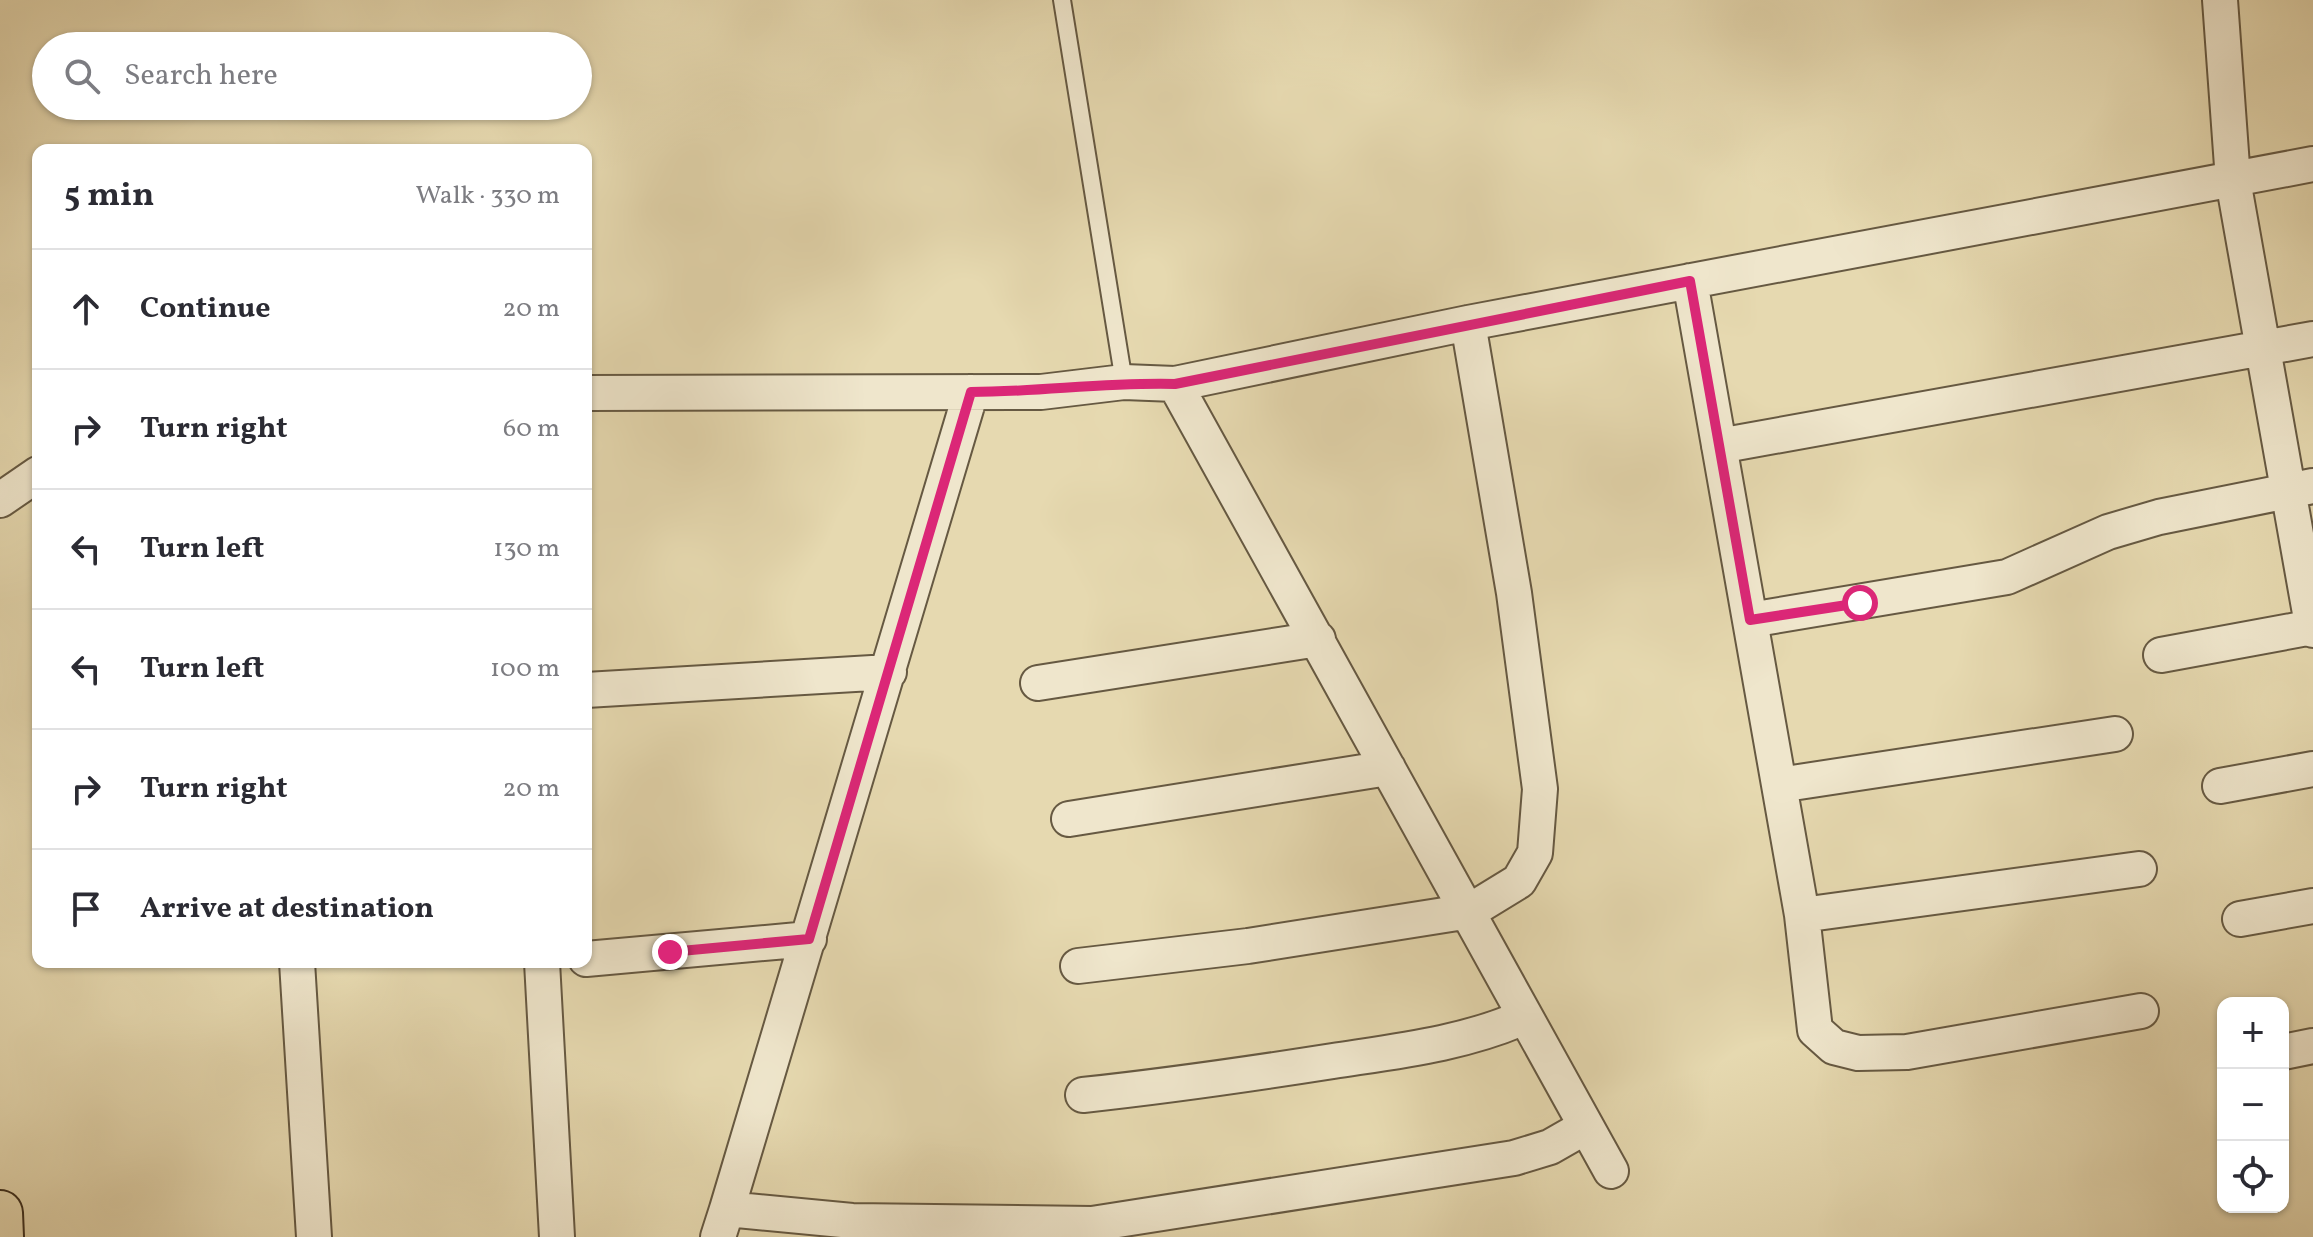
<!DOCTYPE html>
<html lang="en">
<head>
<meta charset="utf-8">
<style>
	:root { --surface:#fff; --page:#f7f7f7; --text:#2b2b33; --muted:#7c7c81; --line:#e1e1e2 }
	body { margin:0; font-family:Vollkorn,serif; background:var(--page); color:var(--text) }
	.controls { position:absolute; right:24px; bottom:24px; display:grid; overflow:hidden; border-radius:16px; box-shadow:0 2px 6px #0004 }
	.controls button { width:72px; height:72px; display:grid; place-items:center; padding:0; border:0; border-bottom:2px solid var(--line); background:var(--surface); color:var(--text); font:40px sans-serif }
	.stop { position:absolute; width:24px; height:24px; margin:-18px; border:6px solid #db2777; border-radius:50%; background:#fff }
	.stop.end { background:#db2777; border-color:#fff; box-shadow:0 2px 8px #0008 }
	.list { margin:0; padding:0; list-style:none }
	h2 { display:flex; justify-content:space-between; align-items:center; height:104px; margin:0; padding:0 32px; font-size:34px }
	h2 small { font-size:26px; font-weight:400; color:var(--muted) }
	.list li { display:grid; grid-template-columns:52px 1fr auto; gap:24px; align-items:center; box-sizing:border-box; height:120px; padding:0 32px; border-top:2px solid var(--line) }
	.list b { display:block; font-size:30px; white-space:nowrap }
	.list em { font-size:26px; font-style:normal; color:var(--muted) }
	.icon { flex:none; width:44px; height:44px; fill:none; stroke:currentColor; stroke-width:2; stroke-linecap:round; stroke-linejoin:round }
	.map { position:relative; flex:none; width:2313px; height:1237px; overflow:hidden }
	.search { position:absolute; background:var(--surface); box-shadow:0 2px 6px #0004; left:32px; top:32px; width:560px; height:88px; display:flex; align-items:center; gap:20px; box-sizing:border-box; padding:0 28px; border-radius:44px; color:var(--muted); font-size:30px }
	.panel { position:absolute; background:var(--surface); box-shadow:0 2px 6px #0004; left:32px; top:144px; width:560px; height:824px; border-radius:16px }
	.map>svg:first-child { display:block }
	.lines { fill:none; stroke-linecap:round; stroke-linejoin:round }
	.lane-casing { stroke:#665942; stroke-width:20 }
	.street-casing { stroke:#665942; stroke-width:38 }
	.highway-casing { stroke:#3b2e1e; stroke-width:48 }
	.lane { stroke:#efe6cc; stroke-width:16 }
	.street { stroke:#efe6cc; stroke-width:34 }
	.highway { stroke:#e6d9b0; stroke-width:44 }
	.route { stroke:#db2777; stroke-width:10 }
</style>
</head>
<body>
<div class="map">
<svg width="2313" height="1237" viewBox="0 0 2313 1237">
	<rect width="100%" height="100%" fill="#e6d9b0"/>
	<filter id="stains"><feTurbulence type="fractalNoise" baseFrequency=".0025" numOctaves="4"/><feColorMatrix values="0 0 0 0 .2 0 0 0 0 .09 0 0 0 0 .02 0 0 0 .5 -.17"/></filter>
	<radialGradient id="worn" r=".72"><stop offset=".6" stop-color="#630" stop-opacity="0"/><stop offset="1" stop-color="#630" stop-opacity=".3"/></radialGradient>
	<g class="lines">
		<defs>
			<path id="lane" d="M1062,0l62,382"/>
			<path id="street" d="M2220,0l13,180 80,450
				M1690,281l112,634 13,115 19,17 24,6 49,-1 234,-41
				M1175,384l436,787
				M971,392l-244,817 125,12 240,3 422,-66 36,-11 35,-20
				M586,393l455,-1 83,-10 51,2 293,-61 845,-159
				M1719,446l594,-107
				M0,500l38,-26
				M1750,620l257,-43 101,-45 51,-15 154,-31
				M2161,655l152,-28
				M1038,683l280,-44
				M586,690l303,-18
				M1779,785l336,-51
				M2220,786l93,-17
				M1069,819l319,-51
				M1802,915l337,-46
				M2240,919l73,-13
				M586,959l223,-20
				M297,962l17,275
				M542,962l15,275
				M1078,966l170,-20 222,-35 49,-30 16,-28 5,-64 -26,-196 -46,-270
				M2283,1052l30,-6
				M1083,1095c84,-9 167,-21 250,-34 65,-10 130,-17 191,-44
				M718,1237l9,-28"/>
			<path id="highway" d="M0,1213l1,24"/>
		</defs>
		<use href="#lane" class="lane-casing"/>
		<use href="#street" class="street-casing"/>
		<use href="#highway" class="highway-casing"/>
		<use href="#lane" class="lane"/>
		<use href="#street" class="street"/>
		<use href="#highway" class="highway"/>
	</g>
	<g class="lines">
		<path class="route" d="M670,952l139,-13 162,-547c69,0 136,-10 204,-8l515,-103 60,339 110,-17"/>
	</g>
	<rect width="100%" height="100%" filter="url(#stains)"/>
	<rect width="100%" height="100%" fill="url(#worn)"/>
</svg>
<div class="controls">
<button>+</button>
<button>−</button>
<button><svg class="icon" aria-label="locate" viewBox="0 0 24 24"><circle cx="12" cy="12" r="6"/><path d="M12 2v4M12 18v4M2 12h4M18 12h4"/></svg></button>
</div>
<div class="stop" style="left:1860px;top:603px"></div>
<div class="stop end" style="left:670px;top:952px"></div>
<div class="search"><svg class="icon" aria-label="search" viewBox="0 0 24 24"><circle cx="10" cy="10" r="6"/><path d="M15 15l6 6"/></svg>Search here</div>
<section class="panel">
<h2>5 min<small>Walk · 330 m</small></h2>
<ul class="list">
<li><svg class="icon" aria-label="ahead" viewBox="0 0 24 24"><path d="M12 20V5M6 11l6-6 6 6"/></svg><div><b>Continue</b></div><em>20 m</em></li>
<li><svg class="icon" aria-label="right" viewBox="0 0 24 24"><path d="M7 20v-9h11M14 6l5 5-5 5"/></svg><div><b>Turn right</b></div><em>60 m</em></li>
<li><svg class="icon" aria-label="left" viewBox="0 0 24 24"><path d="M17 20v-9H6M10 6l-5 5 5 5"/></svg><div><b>Turn left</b></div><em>130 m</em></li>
<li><svg class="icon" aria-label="left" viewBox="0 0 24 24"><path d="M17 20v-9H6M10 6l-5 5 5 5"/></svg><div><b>Turn left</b></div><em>100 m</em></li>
<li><svg class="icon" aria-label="right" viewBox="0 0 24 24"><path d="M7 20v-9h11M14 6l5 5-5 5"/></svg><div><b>Turn right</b></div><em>20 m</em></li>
<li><svg class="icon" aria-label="arrive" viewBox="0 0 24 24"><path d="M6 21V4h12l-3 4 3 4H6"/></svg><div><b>Arrive at destination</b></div></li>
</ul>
</section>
</div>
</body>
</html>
